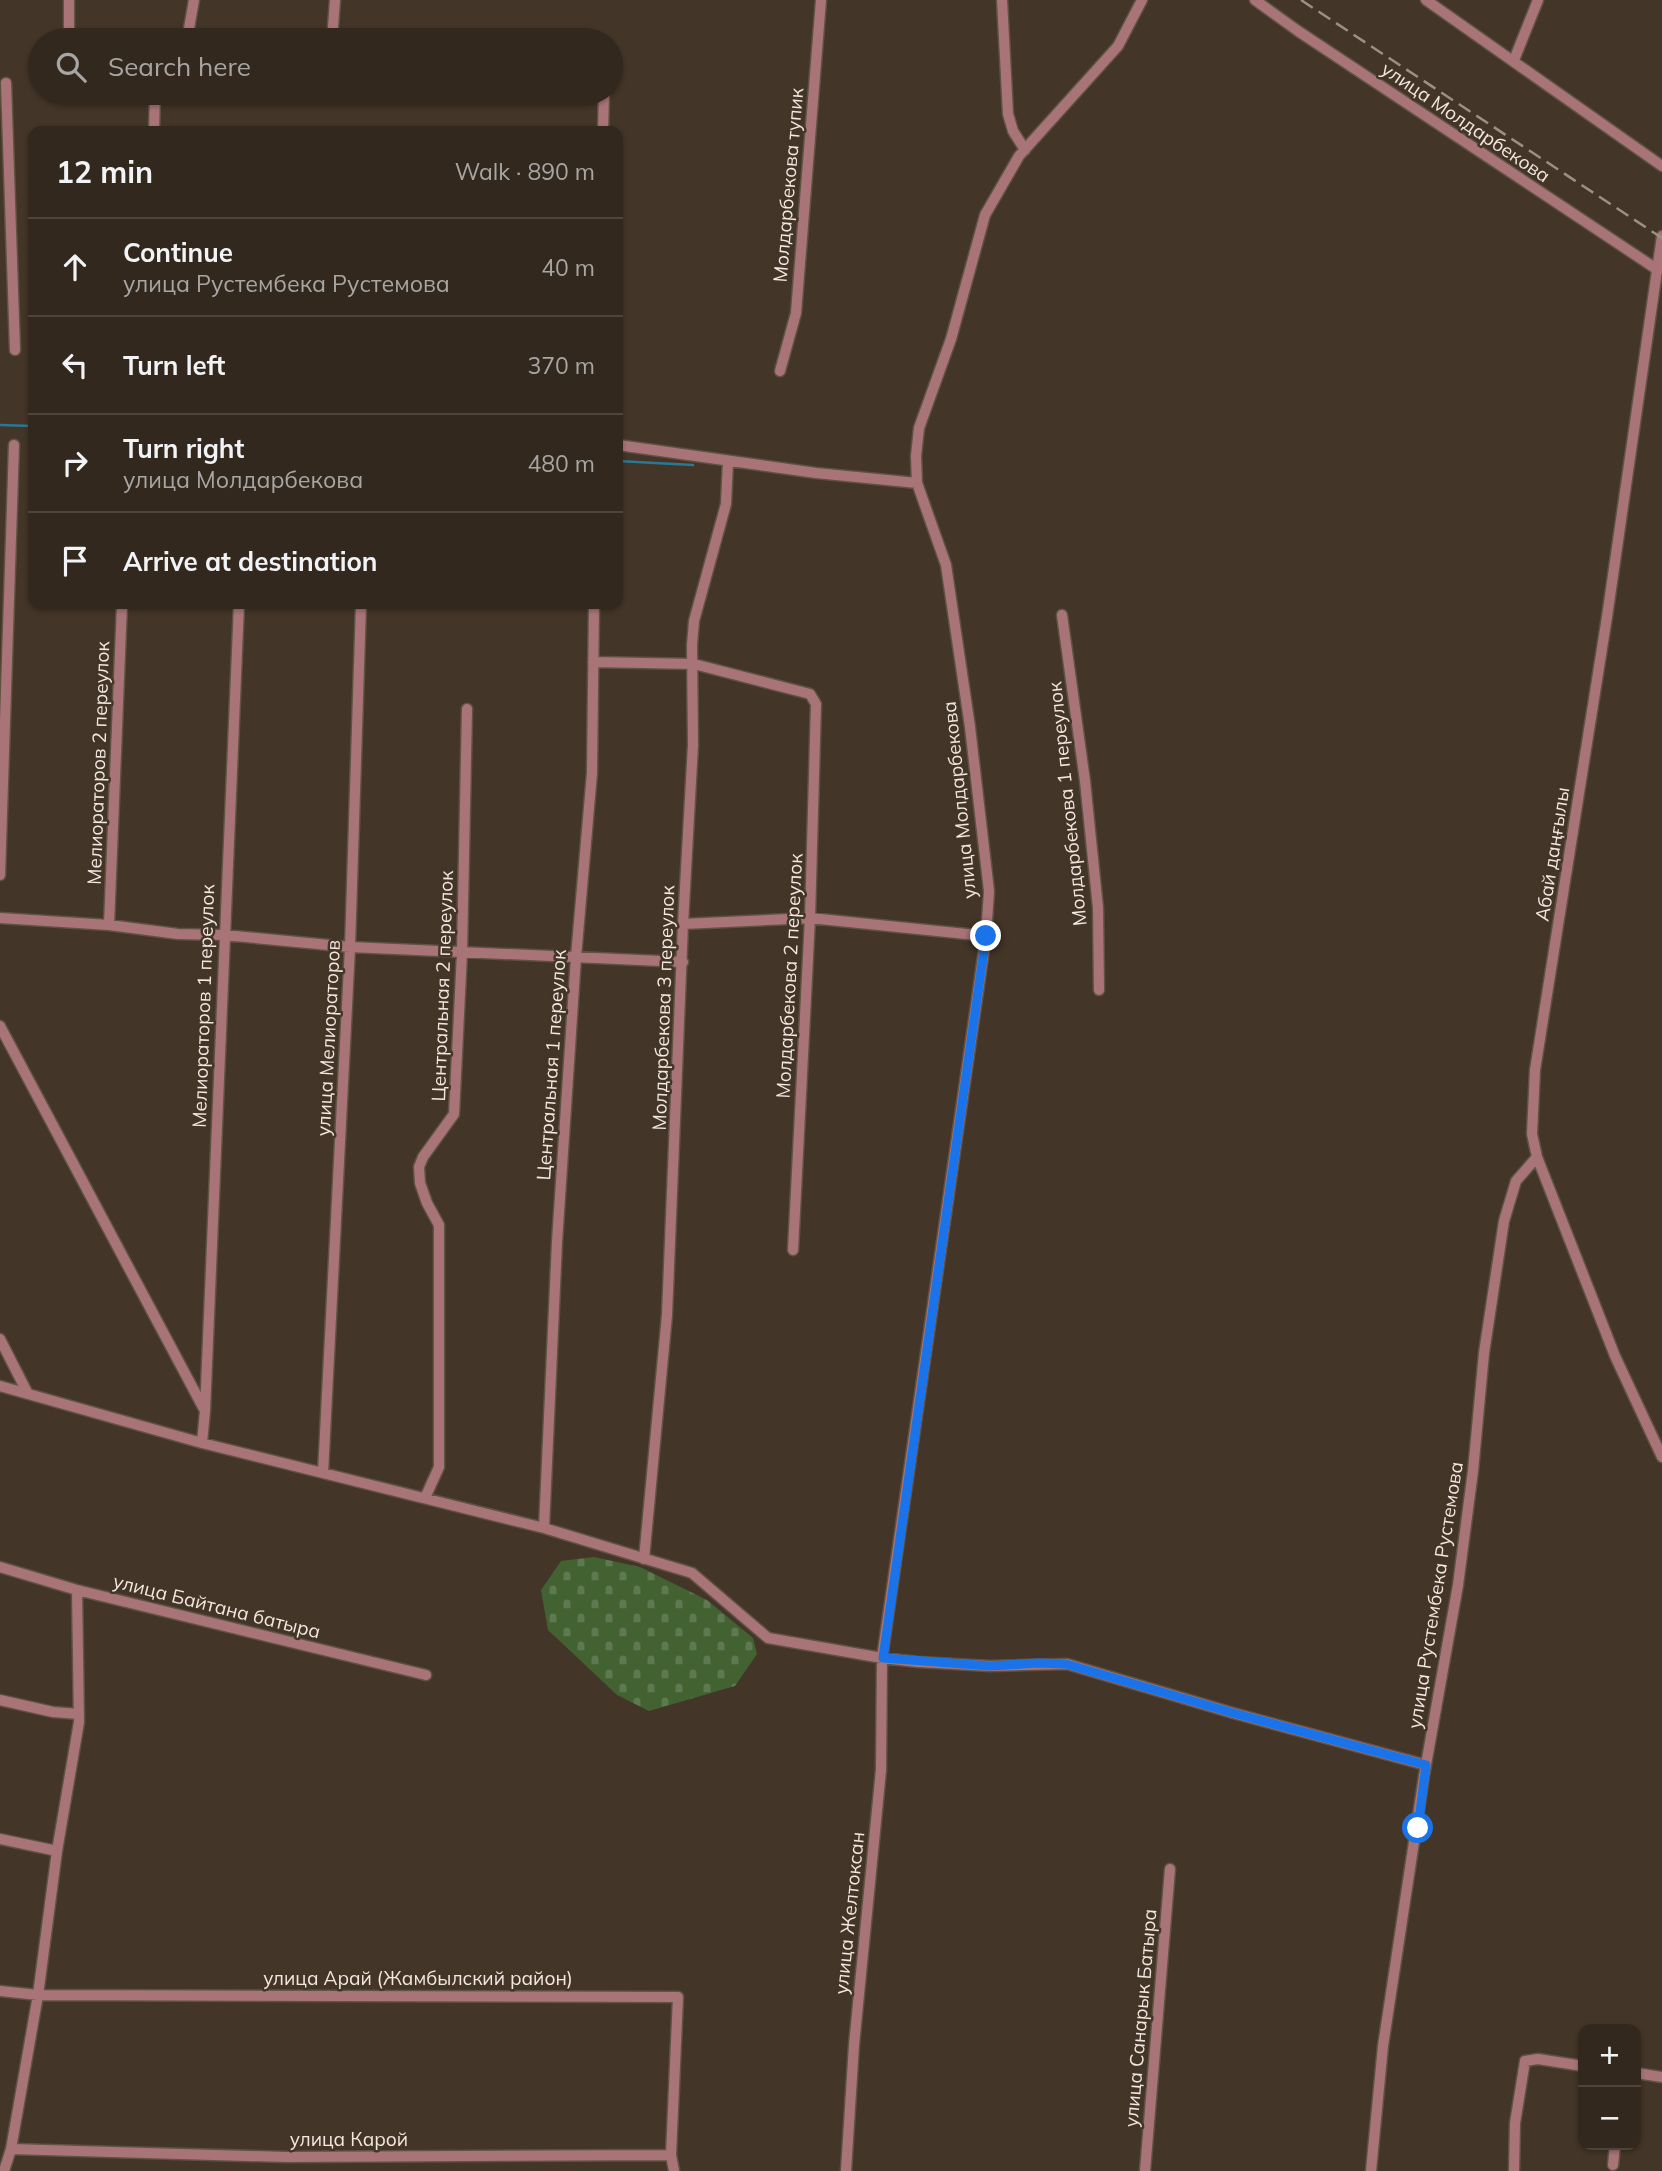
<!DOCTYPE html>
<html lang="en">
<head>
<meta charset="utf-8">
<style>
	:root { --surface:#32281d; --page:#3a3026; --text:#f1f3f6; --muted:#a8a6a4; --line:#4d443b }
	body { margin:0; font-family:Mulish,sans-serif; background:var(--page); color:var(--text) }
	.controls { position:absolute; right:21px; bottom:21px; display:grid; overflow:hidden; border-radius:14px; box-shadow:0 2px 5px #0004 }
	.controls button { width:63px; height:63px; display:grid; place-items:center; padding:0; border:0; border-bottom:2px solid var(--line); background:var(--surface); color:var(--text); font:35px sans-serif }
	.stop { position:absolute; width:21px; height:21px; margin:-16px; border:5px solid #1a73e8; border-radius:50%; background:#fff }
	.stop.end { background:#1a73e8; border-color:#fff; box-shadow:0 2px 7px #0008 }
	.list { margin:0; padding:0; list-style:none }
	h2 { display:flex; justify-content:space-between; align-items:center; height:91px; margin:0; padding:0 28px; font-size:30px }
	h2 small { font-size:23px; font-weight:400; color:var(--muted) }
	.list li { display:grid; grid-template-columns:46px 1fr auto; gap:21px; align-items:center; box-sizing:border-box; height:98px; padding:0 28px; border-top:2px solid var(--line) }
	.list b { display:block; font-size:26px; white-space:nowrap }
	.list p { margin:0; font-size:23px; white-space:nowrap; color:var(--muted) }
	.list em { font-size:23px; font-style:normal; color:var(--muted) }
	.icon { flex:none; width:38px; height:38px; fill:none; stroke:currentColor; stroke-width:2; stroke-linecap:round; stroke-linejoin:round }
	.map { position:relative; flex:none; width:1662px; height:2171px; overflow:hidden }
	.search { position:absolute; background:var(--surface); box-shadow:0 2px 5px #0004; left:28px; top:28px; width:595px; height:77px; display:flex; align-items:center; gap:18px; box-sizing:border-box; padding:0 24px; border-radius:38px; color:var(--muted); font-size:26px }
	.panel { position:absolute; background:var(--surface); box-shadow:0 2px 5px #0004; left:28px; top:126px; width:595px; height:483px; border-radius:14px }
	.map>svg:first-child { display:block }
	.cemetery { fill:url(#cemetery-stones) }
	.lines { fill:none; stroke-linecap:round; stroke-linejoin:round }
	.stream { stroke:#2a7895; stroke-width:2.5 }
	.minor-casing { stroke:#5f5245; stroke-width:13 }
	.minor { stroke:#a97478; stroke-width:10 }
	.rail { stroke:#9c9085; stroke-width:2.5; stroke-dasharray:14 7; stroke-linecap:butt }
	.route { stroke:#1a73e8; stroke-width:9 }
	.labels { text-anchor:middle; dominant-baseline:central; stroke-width:5; stroke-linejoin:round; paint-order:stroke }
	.street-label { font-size:19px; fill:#f2e8e0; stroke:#433527 }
</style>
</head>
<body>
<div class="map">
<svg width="1662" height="2171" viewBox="0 0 1662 2171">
	<defs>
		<pattern id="cemetery-stones" width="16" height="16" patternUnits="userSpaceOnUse" patternTransform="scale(1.75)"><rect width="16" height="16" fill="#426231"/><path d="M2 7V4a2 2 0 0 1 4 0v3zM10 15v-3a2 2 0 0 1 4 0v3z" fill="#5e784f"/></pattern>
	</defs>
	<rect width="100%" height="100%" fill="#433527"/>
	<path class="cemetery" d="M594,1557l46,10 67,33 46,38 4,16 -22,32 -86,25 -32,-16 -69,-65 -7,-40 20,-29z"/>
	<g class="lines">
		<path class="stream" d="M0,425l33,1
			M618,461l75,4"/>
		<defs>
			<path id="minor" d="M1002,0l6,114 5,17 12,19
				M1255,0l43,31 360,239
				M1426,0l236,166
				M69,40v-40
				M187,40l7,-40
				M332,40l3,-40
				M1514,60l24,-60
				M6,83l9,267
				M154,131l1,-38
				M603,131l1,-38
				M1662,236l-55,381 -72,453 -3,64 5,23 78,199 47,101
				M780,371l16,-58 25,-313
				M618,445l198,28 101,10
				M1062,615l23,166 13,127 1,82
				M593,662l101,2 116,30 6,10 -6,214 -17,332
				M0,875l14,-430
				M0,918l109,7 69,9 46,1 126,12 333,15
				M683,924l127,-6 176,18
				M109,925l13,-321
				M0,1026l205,385 -3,32
				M0,1339l27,53
				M0,1386l202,57 342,85 148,45 76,65 114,20 36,4 72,4 77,-2 166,49 193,52
				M205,1411l34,-807
				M323,1473l27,-526 11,-343
				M425,1498l14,-31v-242l-12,-22 -7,-20 -1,-16 4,-10 31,-43 8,-161 5,-244
				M544,1528l13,-286 19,-285 16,-184 2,-169
				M644,1559l23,-244 16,-391 10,-179 -1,-100 2,-24 32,-117 2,-43
				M0,1567l77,23 349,85
				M0,1700l53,12 26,2
				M0,1839l57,12
				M0,1991l38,4 640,2 -7,158
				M1636,2073l26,4
				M11,2149l275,8 385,-2 3,16
				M1613,2165l2,-20
				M4,2171l7,-22 27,-154 19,-144 22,-129 -2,-132
				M846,2171l8,-126 27,-275 1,-112 104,-722 3,-45 -19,-164 -24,-162 -29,-82 -1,-27 3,-28 32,-89 34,-124 34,-59 99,-110 24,-46
				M1145,2171l25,-302
				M1371,2171l12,-125 41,-270 34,-191 15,-114 11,-118 20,-132 12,-40 21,-24
				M1514,2171l1,-48 10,-62 13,-2 45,7"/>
		</defs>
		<use href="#minor" class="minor-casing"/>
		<use href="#minor" class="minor"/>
		<path class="rail" d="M1301,0l361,238"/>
	</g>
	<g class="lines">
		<path class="route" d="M986,936l-103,722 107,8 48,-3 28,1 167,49 193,52 -8,63"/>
	</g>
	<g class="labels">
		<g class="street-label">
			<text transform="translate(1466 122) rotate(34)">улица Молдарбекова</text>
			<text transform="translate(788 185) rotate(-85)">Молдарбекова тупик</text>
			<text transform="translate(98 763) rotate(-88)">Мелиораторов 2 переулок</text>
			<text transform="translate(959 800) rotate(-96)">улица Молдарбекова</text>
			<text transform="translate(1067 804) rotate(-96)">Молдарбекова 1 переулок</text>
			<text transform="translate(1552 854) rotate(-81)">Абай даңғылы</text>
			<text transform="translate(789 976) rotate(-87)">Молдарбекова 2 переулок</text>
			<text transform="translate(442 986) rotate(-88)">Центральная 2 переулок</text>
			<text transform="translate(203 1006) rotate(-88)">Мелиораторов 1 переулок</text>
			<text transform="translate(663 1008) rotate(-88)">Молдарбекова 3 переулок</text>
			<text transform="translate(328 1038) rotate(-87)">улица Мелиораторов</text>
			<text transform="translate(551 1065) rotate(-86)">Центральная 1 переулок</text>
			<text transform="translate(1435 1595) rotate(-81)">улица Рустембека Рустемова</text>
			<text transform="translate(217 1606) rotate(14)">улица Байтана батыра</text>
			<text transform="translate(849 1913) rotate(-84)">улица Желтоксан</text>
			<text x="418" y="1978">улица Арай (Жамбылский район)</text>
			<text transform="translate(1140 2018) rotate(-85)">улица Санарык Батыра</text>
			<text x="349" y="2139">улица Карой</text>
		</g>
	</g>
</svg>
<div class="controls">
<button>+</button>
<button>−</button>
</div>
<div class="stop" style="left:1418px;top:1828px"></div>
<div class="stop end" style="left:986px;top:936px"></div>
<div class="search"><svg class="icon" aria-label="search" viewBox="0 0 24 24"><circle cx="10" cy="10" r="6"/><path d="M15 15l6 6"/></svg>Search here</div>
<section class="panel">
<h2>12 min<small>Walk · 890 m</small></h2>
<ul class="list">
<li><svg class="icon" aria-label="ahead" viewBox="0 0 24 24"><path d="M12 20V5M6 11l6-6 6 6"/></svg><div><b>Continue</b><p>улица Рустембека Рустемова</p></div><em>40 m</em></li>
<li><svg class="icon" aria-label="left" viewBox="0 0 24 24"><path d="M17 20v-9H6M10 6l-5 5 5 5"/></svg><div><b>Turn left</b></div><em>370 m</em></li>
<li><svg class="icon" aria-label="right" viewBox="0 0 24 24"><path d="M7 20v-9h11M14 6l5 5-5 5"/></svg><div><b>Turn right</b><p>улица Молдарбекова</p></div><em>480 m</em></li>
<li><svg class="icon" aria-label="arrive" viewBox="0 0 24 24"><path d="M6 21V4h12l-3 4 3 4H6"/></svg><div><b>Arrive at destination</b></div></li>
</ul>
</section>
</div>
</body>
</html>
